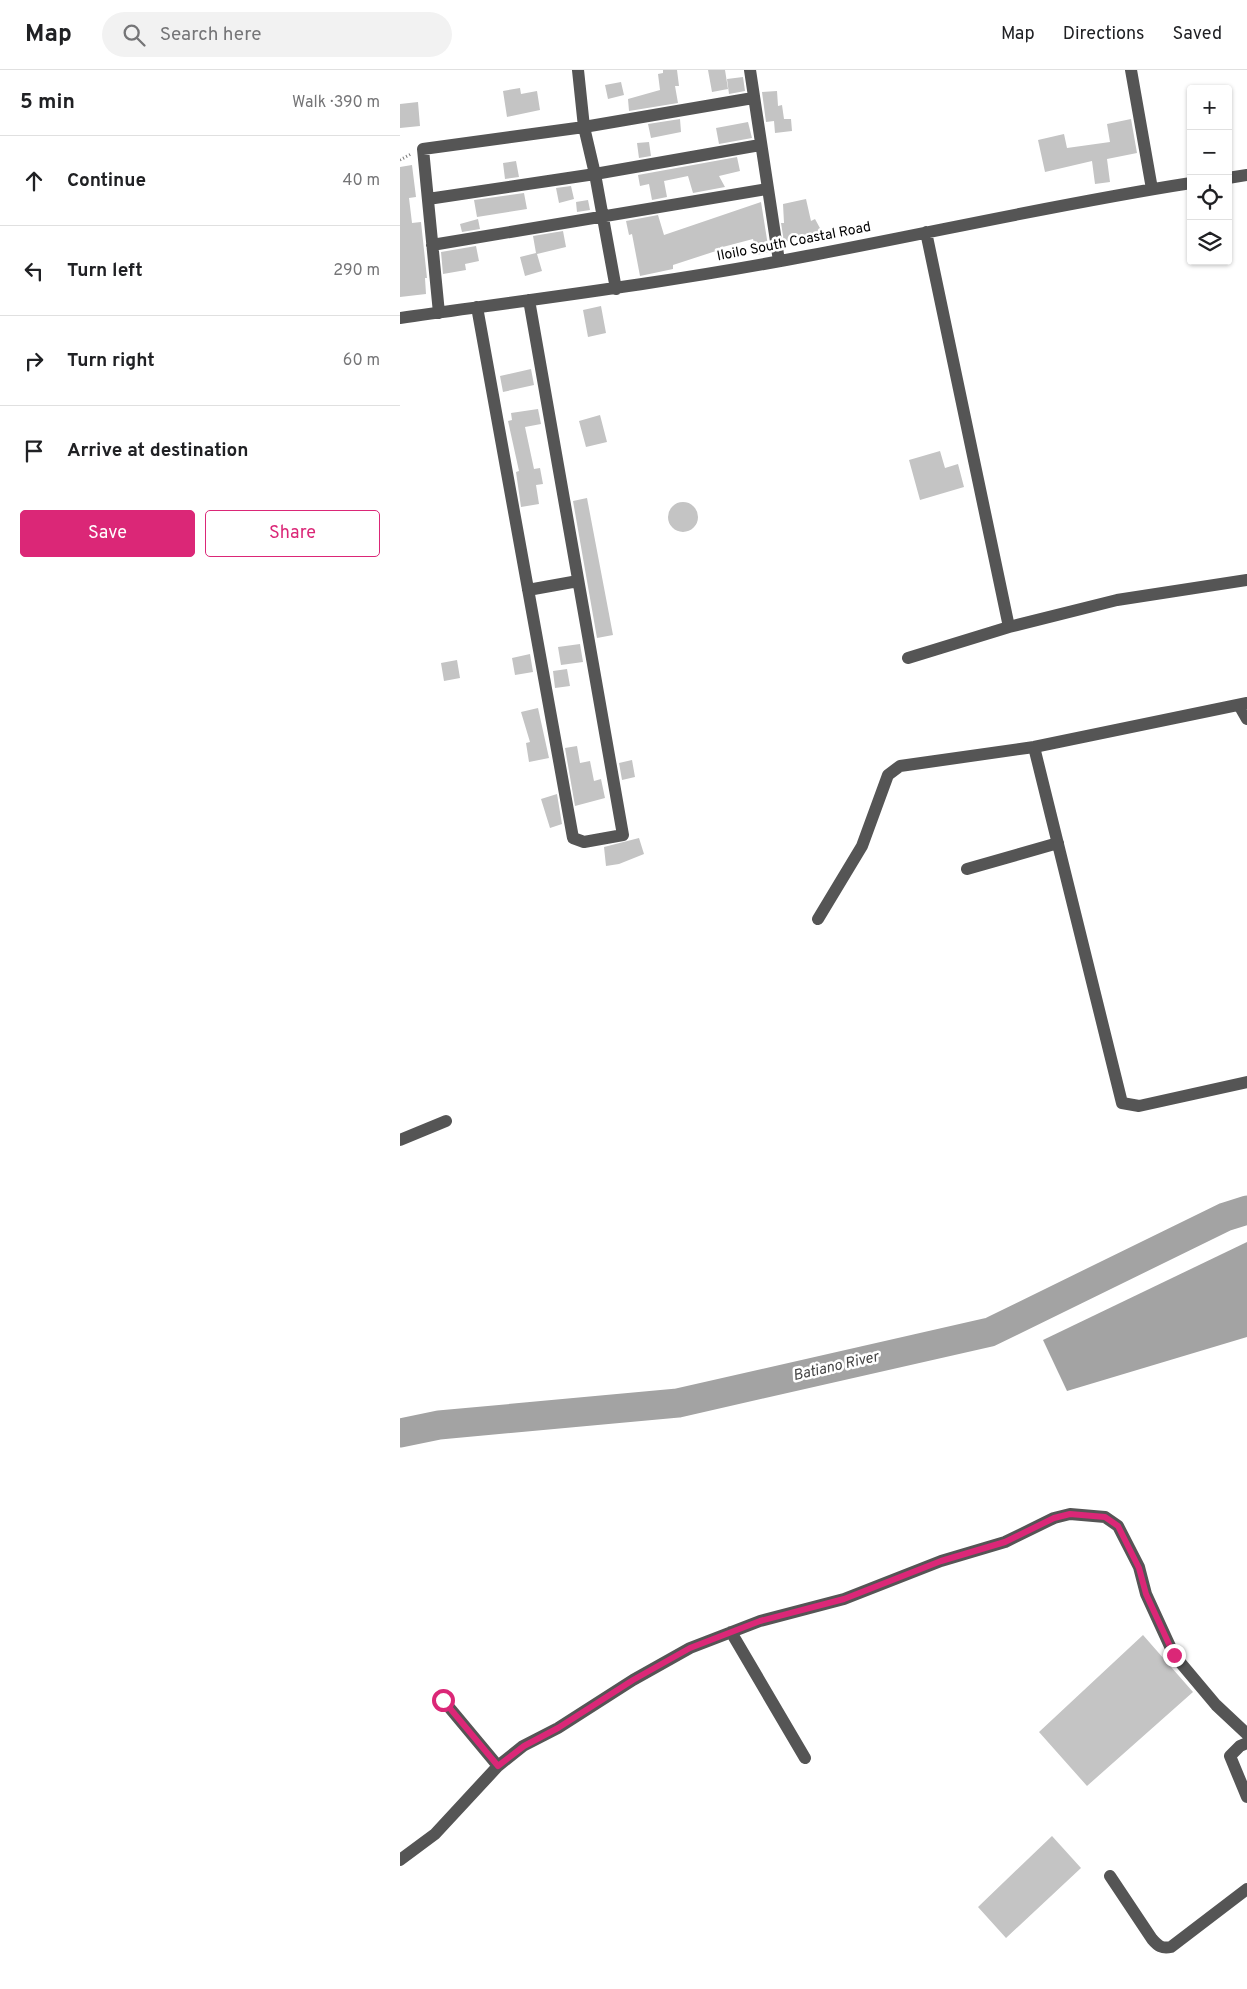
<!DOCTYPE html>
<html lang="en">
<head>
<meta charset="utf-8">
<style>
	:root { --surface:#fff; --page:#f2f2f2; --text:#202124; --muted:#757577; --line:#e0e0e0; --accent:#db2777 }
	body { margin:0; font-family:Overpass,sans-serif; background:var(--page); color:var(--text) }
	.controls { position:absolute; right:15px; top:15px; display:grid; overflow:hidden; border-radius:5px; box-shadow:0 1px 4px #0004 }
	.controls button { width:45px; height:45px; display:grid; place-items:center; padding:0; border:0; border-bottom:1px solid var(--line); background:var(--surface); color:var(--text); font:25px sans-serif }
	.stop { position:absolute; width:15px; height:15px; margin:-11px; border:4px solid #db2777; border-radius:50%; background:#fff }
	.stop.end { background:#db2777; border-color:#fff; box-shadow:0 1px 5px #0008 }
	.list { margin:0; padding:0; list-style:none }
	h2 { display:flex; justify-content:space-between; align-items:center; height:65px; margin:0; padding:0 20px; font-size:21px }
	h2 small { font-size:16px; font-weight:400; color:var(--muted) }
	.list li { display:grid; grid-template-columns:32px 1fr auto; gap:15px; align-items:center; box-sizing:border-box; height:90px; padding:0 20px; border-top:1px solid var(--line) }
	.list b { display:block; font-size:19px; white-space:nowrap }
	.list em { font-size:16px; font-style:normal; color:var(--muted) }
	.actions { display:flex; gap:10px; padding:15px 20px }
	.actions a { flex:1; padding:11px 0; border:1px solid var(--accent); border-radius:5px; text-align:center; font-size:18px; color:var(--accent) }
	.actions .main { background:var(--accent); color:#fff }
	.icon { flex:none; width:28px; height:28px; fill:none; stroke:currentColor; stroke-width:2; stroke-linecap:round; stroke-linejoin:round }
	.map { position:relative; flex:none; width:847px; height:1919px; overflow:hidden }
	header { display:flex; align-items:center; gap:30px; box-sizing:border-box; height:70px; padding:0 25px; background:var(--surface); border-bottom:1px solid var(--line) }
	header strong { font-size:24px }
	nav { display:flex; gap:28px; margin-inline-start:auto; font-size:18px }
	.search { width:350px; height:45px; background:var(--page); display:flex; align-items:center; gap:12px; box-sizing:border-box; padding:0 18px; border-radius:28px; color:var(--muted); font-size:19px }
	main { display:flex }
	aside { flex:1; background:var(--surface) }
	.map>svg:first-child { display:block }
	.water { fill:#a3a3a3 }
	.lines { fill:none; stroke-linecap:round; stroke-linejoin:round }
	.river { stroke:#a3a3a3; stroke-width:29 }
	.building { fill:#c4c4c4 }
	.path { stroke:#777; stroke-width:3; stroke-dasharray:1 2.5; stroke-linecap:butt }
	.minor { stroke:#555; stroke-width:12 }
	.route { stroke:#db2777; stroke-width:6 }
	.labels { text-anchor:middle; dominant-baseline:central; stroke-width:5; stroke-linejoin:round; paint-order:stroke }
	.street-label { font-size:14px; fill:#000; stroke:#fff }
	.water-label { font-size:15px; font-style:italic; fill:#444; stroke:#fff }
</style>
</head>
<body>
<header>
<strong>Map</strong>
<div class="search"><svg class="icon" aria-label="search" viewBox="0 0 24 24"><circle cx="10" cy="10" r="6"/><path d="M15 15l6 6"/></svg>Search here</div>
<nav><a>Map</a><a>Directions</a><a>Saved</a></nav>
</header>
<main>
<aside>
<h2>5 min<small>Walk · 390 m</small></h2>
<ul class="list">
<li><svg class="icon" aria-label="ahead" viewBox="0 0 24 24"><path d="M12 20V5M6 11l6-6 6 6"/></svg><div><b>Continue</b></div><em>40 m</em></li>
<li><svg class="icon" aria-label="left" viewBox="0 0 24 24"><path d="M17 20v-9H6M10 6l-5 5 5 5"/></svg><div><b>Turn left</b></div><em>290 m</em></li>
<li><svg class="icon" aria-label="right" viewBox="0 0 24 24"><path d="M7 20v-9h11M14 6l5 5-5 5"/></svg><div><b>Turn right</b></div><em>60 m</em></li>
<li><svg class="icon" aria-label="arrive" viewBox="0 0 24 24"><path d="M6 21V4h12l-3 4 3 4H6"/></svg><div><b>Arrive at destination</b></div></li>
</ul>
<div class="actions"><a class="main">Save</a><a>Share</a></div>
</aside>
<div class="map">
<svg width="847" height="1919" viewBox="0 0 847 1919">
	<rect width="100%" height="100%" fill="#fff"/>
	<path class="water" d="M847,1172v95l-180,54 -24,-51z"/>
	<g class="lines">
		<path class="river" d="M0,1363l39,-8 239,-22 312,-71 235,-115 22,-7"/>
	</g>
	<path class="building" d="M263,0h14l2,16h-4l3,17 -49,8 -1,-12 32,-9 -2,-16 5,-1z
		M308,0h17l3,19 -16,3z
		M343,7l2,14 -16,3 -2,-15z
		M221,12l3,13 -16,4 -3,-14z
		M120,18l1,6 16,-3 3,19 -33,7 -4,-26z
		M377,21l1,15 4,-1 2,14h7l1,12 -17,2 -1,-12 -8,1 -4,-30z
		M18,32l2,24 -20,2v-24z
		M280,49l1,13 -30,6 -3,-14z
		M731,49l6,34 -30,6 3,23 -15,2 -3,-23 -47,11 -7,-32 26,-6 3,14 43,-6 -3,-18z
		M348,52l4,16 -33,6 -3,-16z
		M249,72l2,14 -12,2 -2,-15z
		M337,87l3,14 -21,5 6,11 -32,6 -5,-17 -24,5 3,16 -15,3 -3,-16 -9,2 -2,-11z
		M116,91l3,16 -14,2 -2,-16z
		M12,95l4,32 -7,1 3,25 9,-1 6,56h-2l1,16 -26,3v-130z
		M171,116l3,13 -15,4 -3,-15z
		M124,123l3,16 -50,8 -3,-17z
		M406,129l5,22 4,-2 6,11 -11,6 -26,6 -3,-19h3l-1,-19z
		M188,130l2,10 -13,2 -1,-10z
		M361,132l8,50 -12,3 -4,-16 -34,9v2l-46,15v4l-33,7 -8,-42 -3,1 -3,-14 32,-6 6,20z
		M78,149l2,10 -18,3 -2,-8z
		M163,161l3,16 -29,7 5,17 -17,5 -5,-19 16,-4 -3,-17z
		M76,176l3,15 -14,3 1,6 -23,4 -2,-22z
		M201,236l5,27 -18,4 -5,-27z
		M131,299l3,16 -31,7 -3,-16z
		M138,339l3,15 -16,3 9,42 6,-1 3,16 -7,1 3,19 -18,3 -5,-35 3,-1 -11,-50 4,-1 -1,-7z
		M200,345l7,27 -21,5 -7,-26z
		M540,381l5,17 13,-4 6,23 -44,13 -11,-40z
		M187,428l26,137 -16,3 -24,-137z
		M268 447a15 15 0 1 1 30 0a15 15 0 1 1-30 0Z
		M180,574l3,18 -22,3 -3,-18z
		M130,584l3,18 -18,3 -3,-17z
		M57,590l3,18 -16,3 -3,-18z
		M167,599l3,17 -15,2 -2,-17z
		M138,638l11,50 -20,4 -3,-19 4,-1 -9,-30z
		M177,676l3,17 10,-2 4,20 7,-2 4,19 -30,8 -10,-58z
		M232,690l3,17 -13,3 -3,-17z
		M157,724l5,30 -12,4 -9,-29z
		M239,768l5,16 -25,10 -13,2 -2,-19z
		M743,1565l50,57 -106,94 -48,-54z
		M652,1766l29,32 -75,70 -28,-31z"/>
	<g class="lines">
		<path class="path" d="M0,90l11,-6"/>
		<path class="minor" d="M178,0l6,57 11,47 21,115
			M350,0l29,191
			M731,0l21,119
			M828,108l19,-3
			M28,129l167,-25 165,-29
			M526,162l83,395
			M32,175l335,-56
			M77,237l96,531 11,4 39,-7 -94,-535
			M39,243l-16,-164 161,-22 169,-29
			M0,248c136,-19 272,-36 407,-62 128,-24 255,-53 384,-73
			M128,520l50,-9
			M508,588l101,-31 108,-27 130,-20
			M839,635l8,14
			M634,677l88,356 17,3 108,-24
			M567,799l91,-26
			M418,849l44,-73 26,-71 12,-9 134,-19 213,-44
			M0,1070l46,-19
			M331,1562l74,126
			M43,1630l55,66
			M847,1673l-7,3 -10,10 17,41
			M0,1790l35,-26 63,-68 25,-20 35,-18 75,-48 57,-32 70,-27 84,-22 97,-38 64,-19 49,-24 16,-4 35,3 13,9 21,41 7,27 28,61 42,50 31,29
			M710,1806l42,63c6,7 10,10 19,8l76,-58"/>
	</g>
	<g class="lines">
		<path class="route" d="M43,1630l55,66 26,-20 34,-18 75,-48 57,-32 70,-27 84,-22 97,-38 64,-19 49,-24 16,-4 35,3 13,9 21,42 7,26 28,61"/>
	</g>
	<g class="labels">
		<g class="street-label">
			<text transform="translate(394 172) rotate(-11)">Iloilo South Coastal Road</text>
		</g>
		<g class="water-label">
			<text transform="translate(436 1297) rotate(-13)">Batiano River</text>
		</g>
	</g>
</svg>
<div class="controls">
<button>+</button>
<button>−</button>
<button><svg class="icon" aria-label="locate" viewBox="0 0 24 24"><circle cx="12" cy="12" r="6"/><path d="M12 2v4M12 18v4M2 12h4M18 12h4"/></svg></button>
<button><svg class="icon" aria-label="layers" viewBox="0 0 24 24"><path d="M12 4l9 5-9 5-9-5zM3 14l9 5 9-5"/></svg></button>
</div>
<div class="stop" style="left:43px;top:1630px"></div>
<div class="stop end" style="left:774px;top:1585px"></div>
</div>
</main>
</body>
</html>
